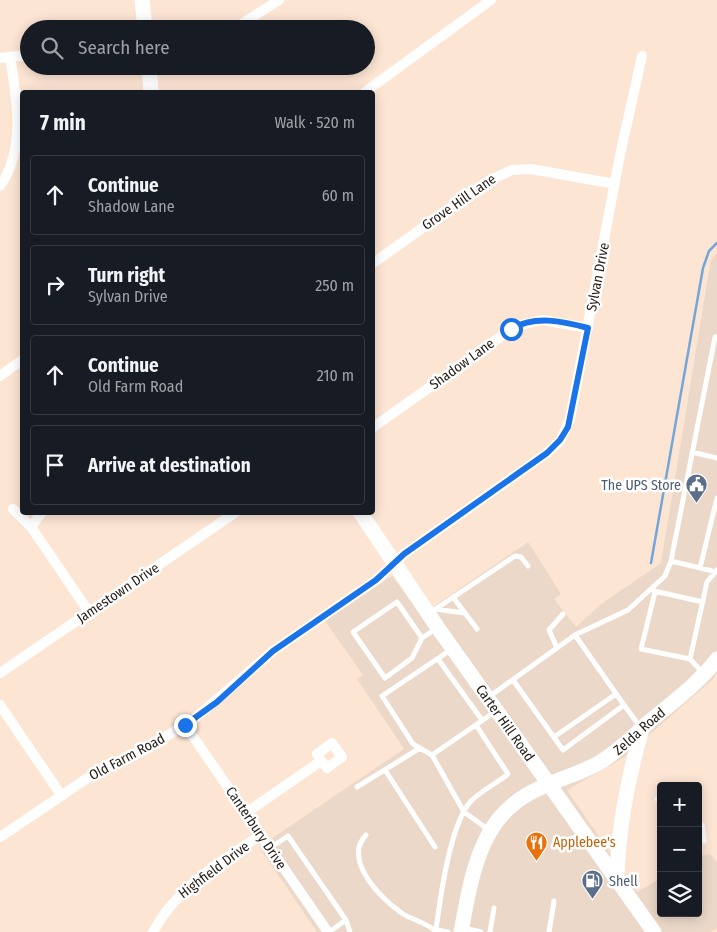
<!DOCTYPE html>
<html lang="en">
<head>
<meta charset="utf-8">
<style>
	:root { --surface:#171b24; --page:#242831; --text:#f1f3f6; --muted:#9ea1a6; --line:#363941 }
	body { margin:0; font-family:"Fira Sans Condensed",sans-serif; background:var(--page); color:var(--text) }
	.controls { position:absolute; right:15px; bottom:15px; display:grid; overflow:hidden; border-radius:5px; box-shadow:0 2px 12px #0003 }
	.controls button { width:45px; height:45px; display:grid; place-items:center; padding:0; border:0; border-bottom:1px solid var(--line); background:var(--surface); color:var(--text); font:25px sans-serif }
	.stop { position:absolute; width:15px; height:15px; margin:-11px; border:4px solid #1a73e8; border-radius:50%; background:#fff }
	.stop.end { background:#1a73e8; border-color:#fff; box-shadow:0 1px 5px #0008 }
	.list { margin:0; padding:0; list-style:none }
	h2 { display:flex; justify-content:space-between; align-items:center; height:65px; margin:0; padding:0 20px; font-size:21px }
	h2 small { font-size:16px; font-weight:400; color:var(--muted) }
	.list li { display:grid; grid-template-columns:32px 1fr auto; gap:15px; align-items:center; box-sizing:border-box; height:80px; margin:0 10px 10px; padding:0 10px; border:1px solid var(--line); border-radius:5px }
	.list b { display:block; font-size:19px; white-space:nowrap }
	.list p { margin:0; font-size:16px; white-space:nowrap; color:var(--muted) }
	.list em { font-size:16px; font-style:normal; color:var(--muted) }
	.icon { flex:none; width:28px; height:28px; fill:none; stroke:currentColor; stroke-width:2; stroke-linecap:round; stroke-linejoin:round }
	.map { position:relative; flex:none; width:717px; height:932px; overflow:hidden }
	.search { position:absolute; background:var(--surface); box-shadow:0 2px 12px #0003; left:20px; top:20px; width:355px; height:55px; display:flex; align-items:center; gap:12px; box-sizing:border-box; padding:0 18px; border-radius:28px; color:var(--muted); font-size:19px }
	.panel { position:absolute; background:var(--surface); box-shadow:0 2px 12px #0003; left:20px; top:90px; width:355px; height:425px; border-radius:5px }
	.map>svg:first-child { display:block }
	.commercial { fill:#ebd8c8 }
	.lines { fill:none; stroke-linecap:round; stroke-linejoin:round }
	.stream { stroke:#75a6d9; stroke-width:2.5 }
	.service { stroke:#fff; stroke-width:5 }
	.minor { stroke:#fff; stroke-width:10 }
	.secondary { stroke:#fff; stroke-width:15 }
	.route { stroke:#1a73e8; stroke-width:6 }
	.labels { text-anchor:middle; dominant-baseline:central; stroke-width:5; stroke-linejoin:round; paint-order:stroke }
	.street-label { font-size:14px; fill:#241b15; stroke:#fff }
	.service-label { font-size:14px; fill:#4e5e75; stroke:#fff; text-anchor:end }
	.food-label { font-size:14px; fill:#c56008; stroke:#fff; text-anchor:start }
</style>
</head>
<body>
<div class="map">
<svg width="717" height="932" viewBox="0 0 717 932">
	<rect width="100%" height="100%" fill="#fde5d4"/>
	<path class="commercial" d="M717,253v419l-4,7 -90,79 -56,32 70,102 24,-14v35h37v-57l12,-2 7,8v66l-6,4h-394l-58,-85 145,-98 -47,-70 6,-4 -38,-54 67,-45 29,39 107,-73 33,52 -7,5 22,28 24,-22 61,-42 50,-304z"/>
	<g class="lines">
		<path class="stream" d="M651,563l52,-295 6,-17 8,-8"/>
		<path class="service" d="M692,452l25,6
			M671,561l46,11
			M700,568l17,-70
			M654,591l49,11
			M655,592l-14,57 49,10
			M453,597l24,32
			M435,609l29,4
			M431,612l84,-56 6,1 7,9
			M575,635l49,70
			M422,638l-25,-36 -44,30 32,46 27,-20 10,-20 15,-10
			M557,648l-8,-18 14,-16
			M438,659l44,61
			M702,672l-12,-13 17,-77 10,-12
			M513,680l50,70 61,-45 17,23
			M490,696l85,-61 53,-25 37,-34 6,-15 44,-224h2
			M554,737l62,-43
			M432,755l-19,-11 -31,-48 70,-47
			M385,770l50,77
			M357,787l63,-39
			M657,799l4,2
			M698,821l4,4 2,16
			M489,830l-25,-18 -32,-57 64,-44
			M366,835c-24,25 16,65 37,79 8,5 29,11 33,18
			M561,846l20,-13
			M270,848l18,-12 58,84
			M464,928l17,4
			M329,932l17,-12 4,12
			M448,932l-12,-2c4,-31 14,-107 35,-129 10,-10 26,-18 37,-27l-32,-49
			M490,932l4,-24
			M549,932l5,-31"/>
		<path class="minor" d="M234,29l45,-29
			M0,58l29,-3
			M365,92l126,-92
			M0,186c26,-37 17,-86 10,-129
			M372,264l116,-83 24,-11 19,-1 84,15
			M0,376l22,-16
			M372,428l144,-102 26,-6 46,8
			M13,509l18,18 58,85
			M31,527l11,-15
			M0,673l236,-161
			M0,705l61,90
			M185,725l143,207
			M246,813l75,-52 -4,-7 15,-11 10,14 -15,11 -6,-7
			M0,837l95,-64 51,-24 48,-30 79,-68 103,-71 28,-26 143,-101 13,-12 10,-22 50,-264 22,-99
			M153,932c24,-45 66,-69 108,-97"/>
		<g class="secondary">
			<path d="M142,0l3,29"/>
			<path d="M149,66l2,26"/>
			<path id="s1" d="M360,512l78,116 216,304"/>
			<path d="M617,878c1,-51 11,-100 25,-149"/>
			<path id="s2" d="M461,932c7,-37 13,-80 36,-111 27,-35 63,-38 100,-57 20,-11 37,-29 53,-43 23,-19 49,-38 67,-62"/>
		</g>
	</g>
	<g class="lines">
		<path class="route" d="M185,725l32,-23 56,-51 103,-71 28,-26 143,-101 13,-13 8,-13 20,-99c-26,-7 -53,-13 -77,1"/>
	</g>
	<defs>
		<symbol id="civic-pin" viewBox="-11 -11 22 30"><path d="M0 17L-7.5 6A9.5 9.5 0 1 1 7.5 6Z" fill="#5c6f8a" stroke="#fff"/><path d="M-.6-6.5H3V-4.5H.6V-3L4-1V1h2V6H-6V1h2V-1L-.6-3ZM-1.2 2.5V6h2.4V2.5Z" fill="#fff"/></symbol>
		<symbol id="restaurant-pin" viewBox="-11 -11 22 30"><path d="M0 17L-7.5 6A9.5 9.5 0 1 1 7.5 6Z" fill="#e8710a" stroke="#fff"/><path d="M-5-6h1v4h1v-4h1v4h1v-4h1v5L-1.5 .5V6h-2V.5L-5-1ZM5-6V6H3V1.5H1.5Q1.5-4 5-6Z" fill="#fff"/></symbol>
		<symbol id="fuel-pin" viewBox="-11 -11 22 30"><path d="M0 17L-7.5 6A9.5 9.5 0 1 1 7.5 6Z" fill="#5c6f8a" stroke="#fff"/><path d="M-5.5-6h7V0h2V4h1.3V-2.5L3-4.5l.8-.8L6-3V5H2.5V1h-1V6h-7ZM-4.2-4.7v3.2H.2V-4.7Z" fill="#fff"/></symbol>
	</defs>
	<g fill-rule="evenodd">
		<use href="#civic-pin" x="684" y="472" width="25" height="34"/>
		<use href="#restaurant-pin" x="524" y="830" width="25" height="34"/>
		<use href="#fuel-pin" x="580" y="868" width="25" height="34"/>
	</g>
	<g class="labels">
		<g class="street-label">
			<text transform="translate(459 202) rotate(-35)">Grove Hill Lane</text>
			<text transform="translate(598 277) rotate(-79)">Sylvan Drive</text>
			<text transform="translate(462 364) rotate(-36)">Shadow Lane</text>
			<text transform="translate(118 593) rotate(-34)">Jamestown Drive</text>
			<text stroke="none"><textPath href="#s1" startOffset="256">Carter Hill Road</textPath></text>
			<text stroke="none"><textPath href="#s2" startOffset="288">Zelda Road</textPath></text>
			<text transform="translate(127 757) rotate(-28)">Old Farm Road</text>
			<text transform="translate(256 828) rotate(56)">Canterbury Drive</text>
			<text transform="translate(214 870) rotate(-37)">Highfield Drive</text>
		</g>
		<g class="service-label">
			<text x="681" y="485">The UPS Store</text>
			<text x="609" y="881" text-anchor="start">Shell</text>
		</g>
		<g class="food-label">
			<text x="553" y="842">Applebee's</text>
		</g>
	</g>
</svg>
<div class="controls">
<button>+</button>
<button>−</button>
<button><svg class="icon" aria-label="layers" viewBox="0 0 24 24"><path d="M12 4l9 5-9 5-9-5zM3 14l9 5 9-5"/></svg></button>
</div>
<div class="stop" style="left:511px;top:329px"></div>
<div class="stop end" style="left:185px;top:725px"></div>
<div class="search"><svg class="icon" aria-label="search" viewBox="0 0 24 24"><circle cx="10" cy="10" r="6"/><path d="M15 15l6 6"/></svg>Search here</div>
<section class="panel">
<h2>7 min<small>Walk · 520 m</small></h2>
<ul class="list">
<li><svg class="icon" aria-label="ahead" viewBox="0 0 24 24"><path d="M12 20V5M6 11l6-6 6 6"/></svg><div><b>Continue</b><p>Shadow Lane</p></div><em>60 m</em></li>
<li><svg class="icon" aria-label="right" viewBox="0 0 24 24"><path d="M7 20v-9h11M14 6l5 5-5 5"/></svg><div><b>Turn right</b><p>Sylvan Drive</p></div><em>250 m</em></li>
<li><svg class="icon" aria-label="ahead" viewBox="0 0 24 24"><path d="M12 20V5M6 11l6-6 6 6"/></svg><div><b>Continue</b><p>Old Farm Road</p></div><em>210 m</em></li>
<li><svg class="icon" aria-label="arrive" viewBox="0 0 24 24"><path d="M6 21V4h12l-3 4 3 4H6"/></svg><div><b>Arrive at destination</b></div></li>
</ul>
</section>
</div>
</body>
</html>
